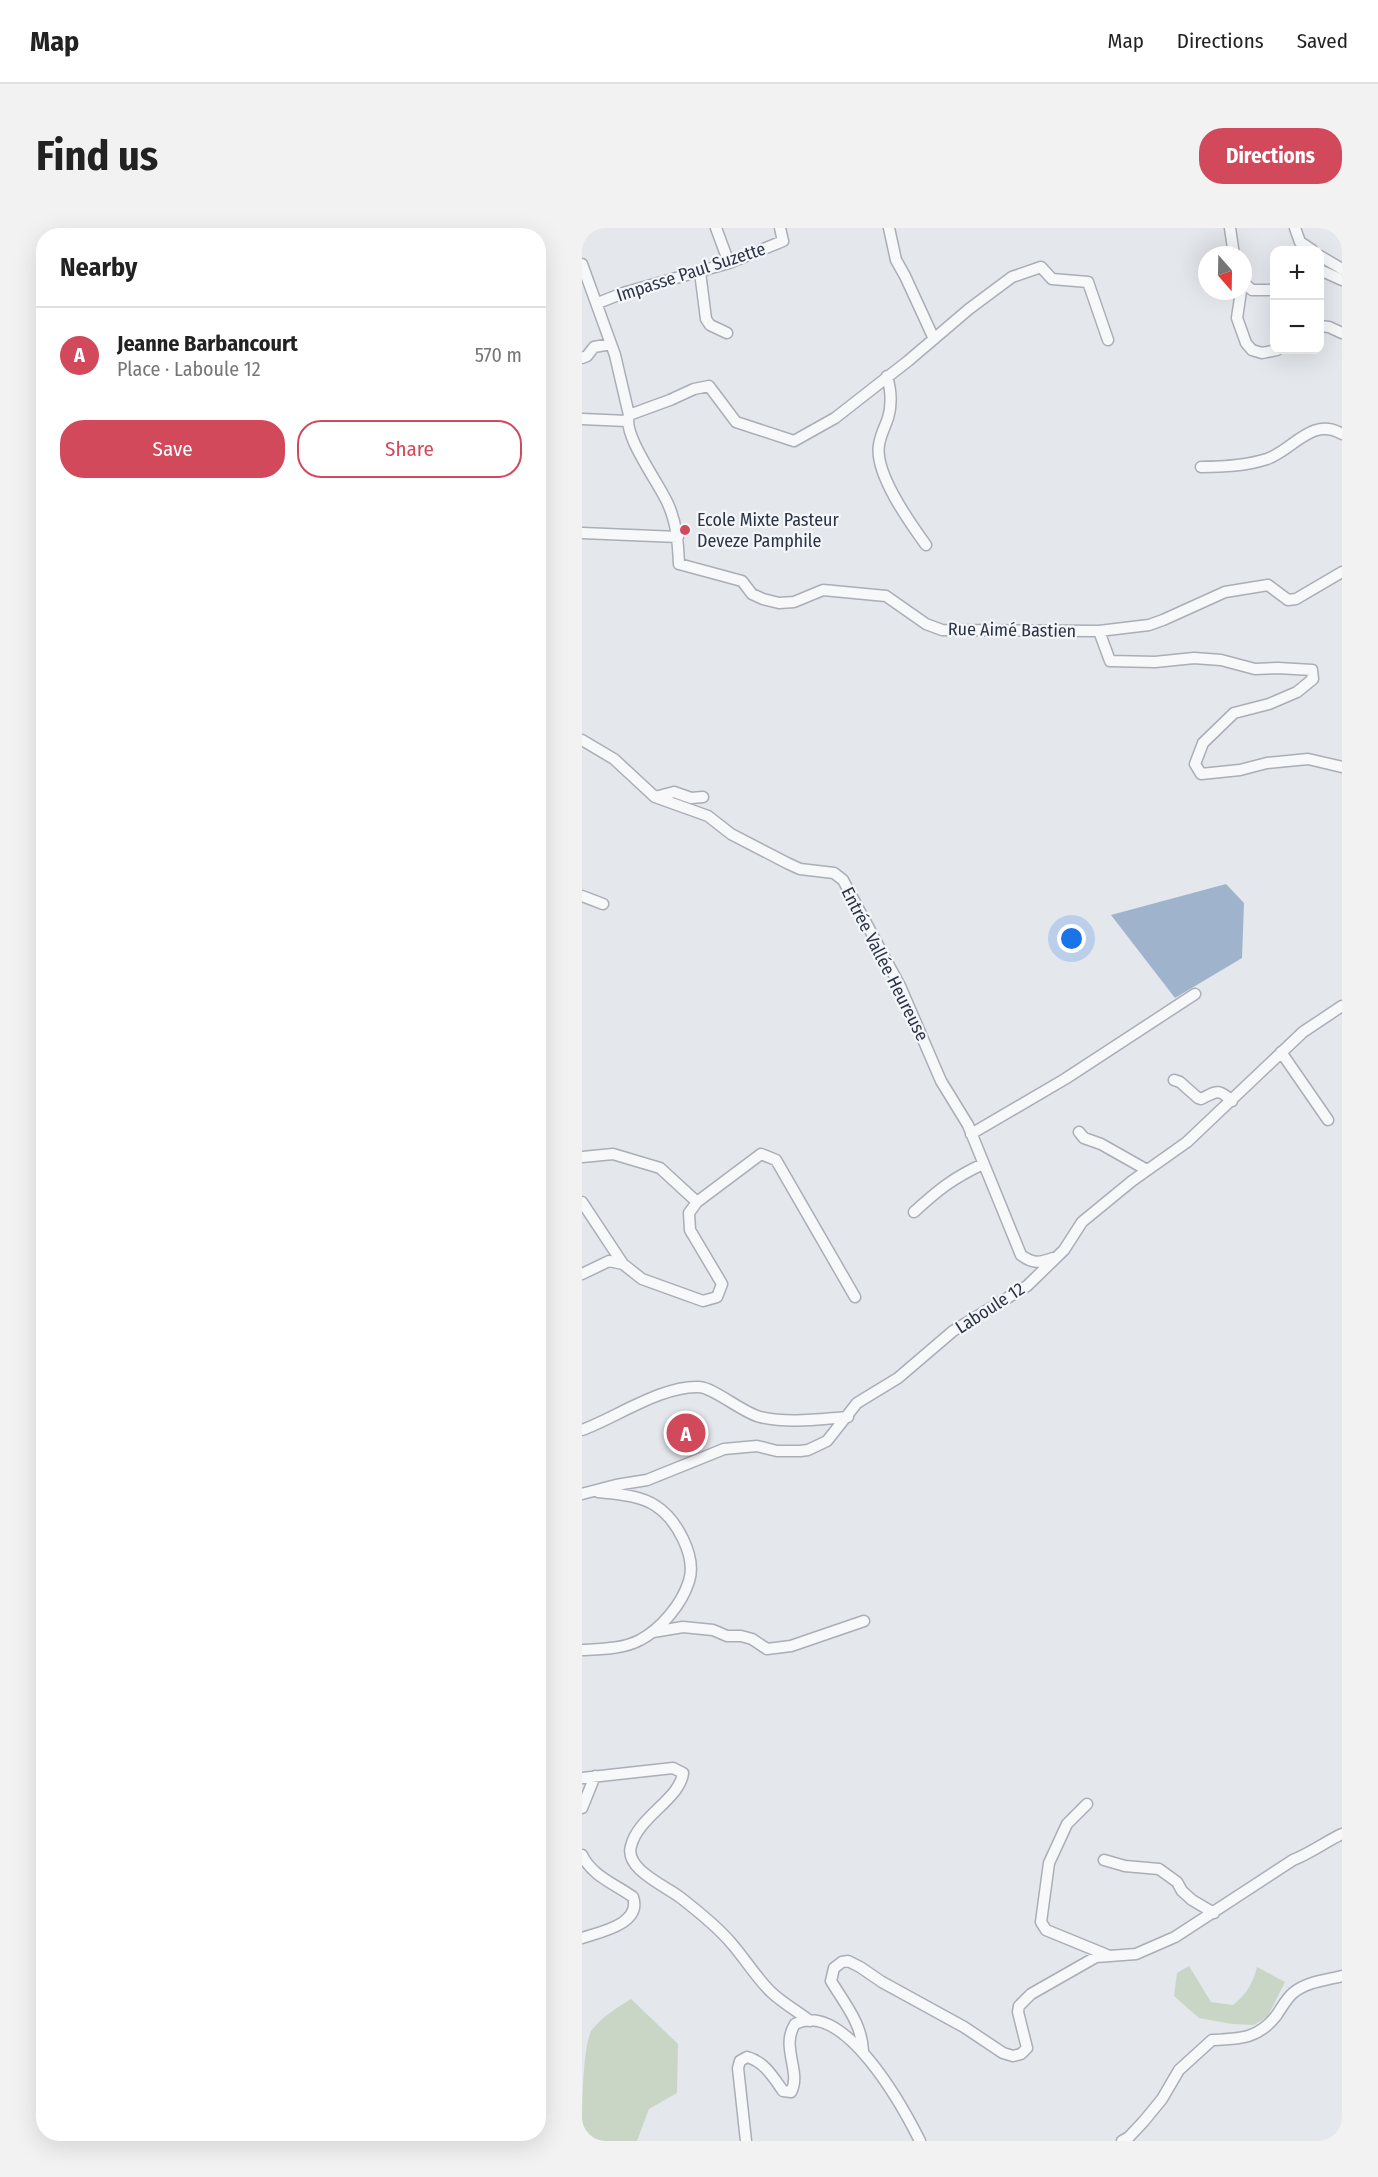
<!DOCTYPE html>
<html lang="en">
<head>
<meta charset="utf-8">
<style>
	:root { --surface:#fff; --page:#f2f2f2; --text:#222; --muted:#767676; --line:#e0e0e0; --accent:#d1495b }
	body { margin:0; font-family:"Fira Sans Condensed",sans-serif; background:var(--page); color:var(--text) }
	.controls { position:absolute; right:18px; top:18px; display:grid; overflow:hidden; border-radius:12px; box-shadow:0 6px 24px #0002 }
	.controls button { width:54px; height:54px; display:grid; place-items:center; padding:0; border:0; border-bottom:2px solid var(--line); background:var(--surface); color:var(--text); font:30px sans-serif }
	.compass { position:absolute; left:616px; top:18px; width:54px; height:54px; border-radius:50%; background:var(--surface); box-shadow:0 6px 24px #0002; rotate:160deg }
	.you { position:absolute; left:490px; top:711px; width:21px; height:21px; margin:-15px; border:4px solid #fff; border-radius:50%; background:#1a73e8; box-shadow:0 0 0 9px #1a73e833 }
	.badge { display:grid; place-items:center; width:39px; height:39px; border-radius:50%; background:var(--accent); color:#fff; font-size:20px; font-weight:700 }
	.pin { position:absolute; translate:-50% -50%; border:3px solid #fff; box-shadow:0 2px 6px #0006 }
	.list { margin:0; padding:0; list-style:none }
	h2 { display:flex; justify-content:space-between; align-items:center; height:78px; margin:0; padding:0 24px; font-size:26px }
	h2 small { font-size:20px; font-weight:400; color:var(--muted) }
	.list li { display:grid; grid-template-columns:39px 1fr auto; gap:18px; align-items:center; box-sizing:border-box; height:96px; padding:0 24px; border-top:2px solid var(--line) }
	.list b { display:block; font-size:22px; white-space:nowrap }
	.list p { margin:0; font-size:20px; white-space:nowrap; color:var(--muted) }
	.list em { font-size:20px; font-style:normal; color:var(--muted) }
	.actions { display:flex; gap:12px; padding:18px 24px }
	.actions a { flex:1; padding:14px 0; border:2px solid var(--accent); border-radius:24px; text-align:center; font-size:21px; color:var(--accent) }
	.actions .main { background:var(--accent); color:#fff }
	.map { position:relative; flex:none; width:760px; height:1913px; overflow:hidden; border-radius:24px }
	header { display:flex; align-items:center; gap:36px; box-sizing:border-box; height:84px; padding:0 30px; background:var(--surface); border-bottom:2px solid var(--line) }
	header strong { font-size:28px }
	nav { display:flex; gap:33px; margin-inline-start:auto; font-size:21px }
	.intro { display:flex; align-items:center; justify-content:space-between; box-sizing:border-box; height:144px; padding:0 36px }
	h1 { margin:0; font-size:42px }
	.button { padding:15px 27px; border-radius:24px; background:var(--accent); color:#fff; font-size:21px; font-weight:700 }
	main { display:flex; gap:36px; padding:0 36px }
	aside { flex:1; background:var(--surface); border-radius:24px; box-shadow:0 6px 24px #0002 }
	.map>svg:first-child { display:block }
	.green { fill:#c9d6c5 }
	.water { fill:#9fb4cc }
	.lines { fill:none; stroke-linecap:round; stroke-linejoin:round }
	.minor-casing { stroke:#a9aeb7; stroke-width:13 }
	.minor { stroke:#f7f8fa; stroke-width:10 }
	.poi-dot { fill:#d1495b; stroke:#f4f6f9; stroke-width:2 }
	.labels { text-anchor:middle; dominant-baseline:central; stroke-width:4.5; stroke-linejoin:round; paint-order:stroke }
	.street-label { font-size:18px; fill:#2b3445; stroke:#f4f6f9 }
	.poi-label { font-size:18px; fill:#2b3445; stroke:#f4f6f9; text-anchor:start }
</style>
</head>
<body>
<header>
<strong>Map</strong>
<nav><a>Map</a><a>Directions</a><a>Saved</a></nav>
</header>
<div class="intro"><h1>Find us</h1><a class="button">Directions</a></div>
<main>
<aside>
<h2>Nearby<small></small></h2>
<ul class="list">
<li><span class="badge">A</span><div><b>Jeanne Barbancourt</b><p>Place · Laboule 12</p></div><em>570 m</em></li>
</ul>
<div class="actions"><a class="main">Save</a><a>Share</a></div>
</aside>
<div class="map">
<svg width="760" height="1913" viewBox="0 0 760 1913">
	<rect width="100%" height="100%" fill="#e4e7ec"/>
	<path class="green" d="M607,1738l22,36 22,3c13,-10 20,-22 24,-38l28,15 -17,34 -14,9 -22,-1 -33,-6 -25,-22 3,-23z
		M49,1771l47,45 -1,49 -28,16 -12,32h-55c0,-27 0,-90 9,-110 11,-14 25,-23 40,-32z"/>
	<path class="water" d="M644,656l18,19 -2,55 -67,40 -64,-83z"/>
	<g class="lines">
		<defs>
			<path id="minor" d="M134,0l13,35
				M307,0l7,32 9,16 29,63
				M648,0l4,27
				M713,0l5,14 12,8
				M738,28l22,13
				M0,36l33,91 14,60c-7,20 30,68 39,89 9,20 10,39 11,60l63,17 10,13 11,5 16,4 15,-1 29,-12 63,6 40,28 16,6 157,1 11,30 45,1 39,-4 27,2 34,9 23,-1 34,2 1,9 -16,13 -28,12 -35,9 -31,30 -8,21 6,10 39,-4 27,-7 41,-4 34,8
				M738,42l22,10
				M118,44l6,47 4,6 17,8
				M661,54l9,8h22
				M659,63l-4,27 9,25 6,7 10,3 15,-3
				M16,75l25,-10 106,-30 54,-22 -3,-13
				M738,98l9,1 13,6
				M0,130l5,-2 7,-9 17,-3
				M305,148c4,14 5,29 1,42 -3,9 -8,18 -9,27 -5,28 31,78 47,100
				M47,187l41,-15 24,-11 15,-3 27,36 58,19 41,-23 73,-57 61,-52 43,-32 29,-10 11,12 36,3 20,58
				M0,191l45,2
				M619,239c23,0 44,-1 66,-8 26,-9 45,-43 75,-25
				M0,305l96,4
				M517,403l50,-6 14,-5 62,-28 43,-7 20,15 8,-1 46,-27
				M0,512l32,19 41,38 53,19 23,18 56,29 13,6 34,4 9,7 57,106 41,95 27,44 53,130c12,9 18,8 32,3
				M73,569l19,-5 17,6 12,-1
				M0,668l21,8
				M699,824l47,68
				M592,852l6,2 18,16 3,1c16,-8 17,-11 31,2
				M497,904l5,6 17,6 46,26
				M389,906l94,-55 130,-85
				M0,929l31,-3 47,14 37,34
				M0,974l41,62 19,15 61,22 14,-4 5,-13 -32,-54 -1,-17 8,-11 64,-48 15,6 79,137
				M332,984c24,-22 39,-34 69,-48
				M0,1046l27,-13 14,3
				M0,1202c33,-12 81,-45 117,-43 16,1 42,25 61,30 29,7 60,2 88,0
				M0,1266l34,-9 31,-5 77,-31 33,-3 20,5h23l8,-1 19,-9 30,-38 41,-25 55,-47 74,-45 37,-36 18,-28 50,-41 55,-39 116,-110 39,-26
				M71,1404l30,-5 30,3 14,6h14l11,3 15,10 24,-3 73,-25
				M0,1422c18,-1 42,-1 58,-10 21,-11 42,-36 49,-59 8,-25 -13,-62 -33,-75 -16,-11 -40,-12 -58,-14
				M0,1550l91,-10 10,5c-3,26 -45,44 -52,73 -7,23 35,40 50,52 18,14 37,29 51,46 13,15 24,33 38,47 11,11 27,20 40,30
				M505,1576l-20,20 -18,39 -8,59 5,8 61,25
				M0,1580l13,-32
				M0,1627c10,21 33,29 51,42 9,27 -33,35 -51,41
				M522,1632l21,6 34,3 18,13 5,9 10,9 22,13
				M281,1823c-1,-27 -18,-47 -32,-70l3,-13 8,-6 6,-1 12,6 22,15 82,45 39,26 10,3 8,-2 6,-6 -9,-36 1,-6 12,-12 65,-37 40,-3 39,-17 118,-77c18,-7 32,-18 49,-26
				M164,1913l-8,-73 2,-7 7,-4c18,5 26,20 36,34l8,1c11,-20 -11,-45 4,-68 49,-25 108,83 125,117
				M540,1913l7,-4 15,-16 18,-22 17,-29 33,-30c27,-1 46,-1 64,-24 5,-7 10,-17 17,-23 13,-11 33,-13 49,-17"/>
		</defs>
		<use href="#minor" class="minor-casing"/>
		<use href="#minor" class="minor"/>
	</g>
	<circle class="poi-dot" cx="103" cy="302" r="6"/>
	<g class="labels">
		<g class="street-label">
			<text transform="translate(109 44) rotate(-18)">Impasse Paul Suzette</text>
			<text transform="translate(430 402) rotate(1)">Rue Aimé Bastien</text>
			<text transform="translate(303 736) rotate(63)">Entrée Vallée Heureuse</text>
			<text transform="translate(408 1080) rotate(-33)">Laboule 12</text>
		</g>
		<g class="poi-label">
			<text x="115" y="292">Ecole Mixte Pasteur<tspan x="115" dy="21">Deveze Pamphile</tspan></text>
		</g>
	</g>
</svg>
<div class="controls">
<button>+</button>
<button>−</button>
</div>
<svg class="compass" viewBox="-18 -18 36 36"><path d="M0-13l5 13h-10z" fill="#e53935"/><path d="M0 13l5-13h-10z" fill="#767676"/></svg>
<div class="you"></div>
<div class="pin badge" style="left:104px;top:1205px">A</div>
</div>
</main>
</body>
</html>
